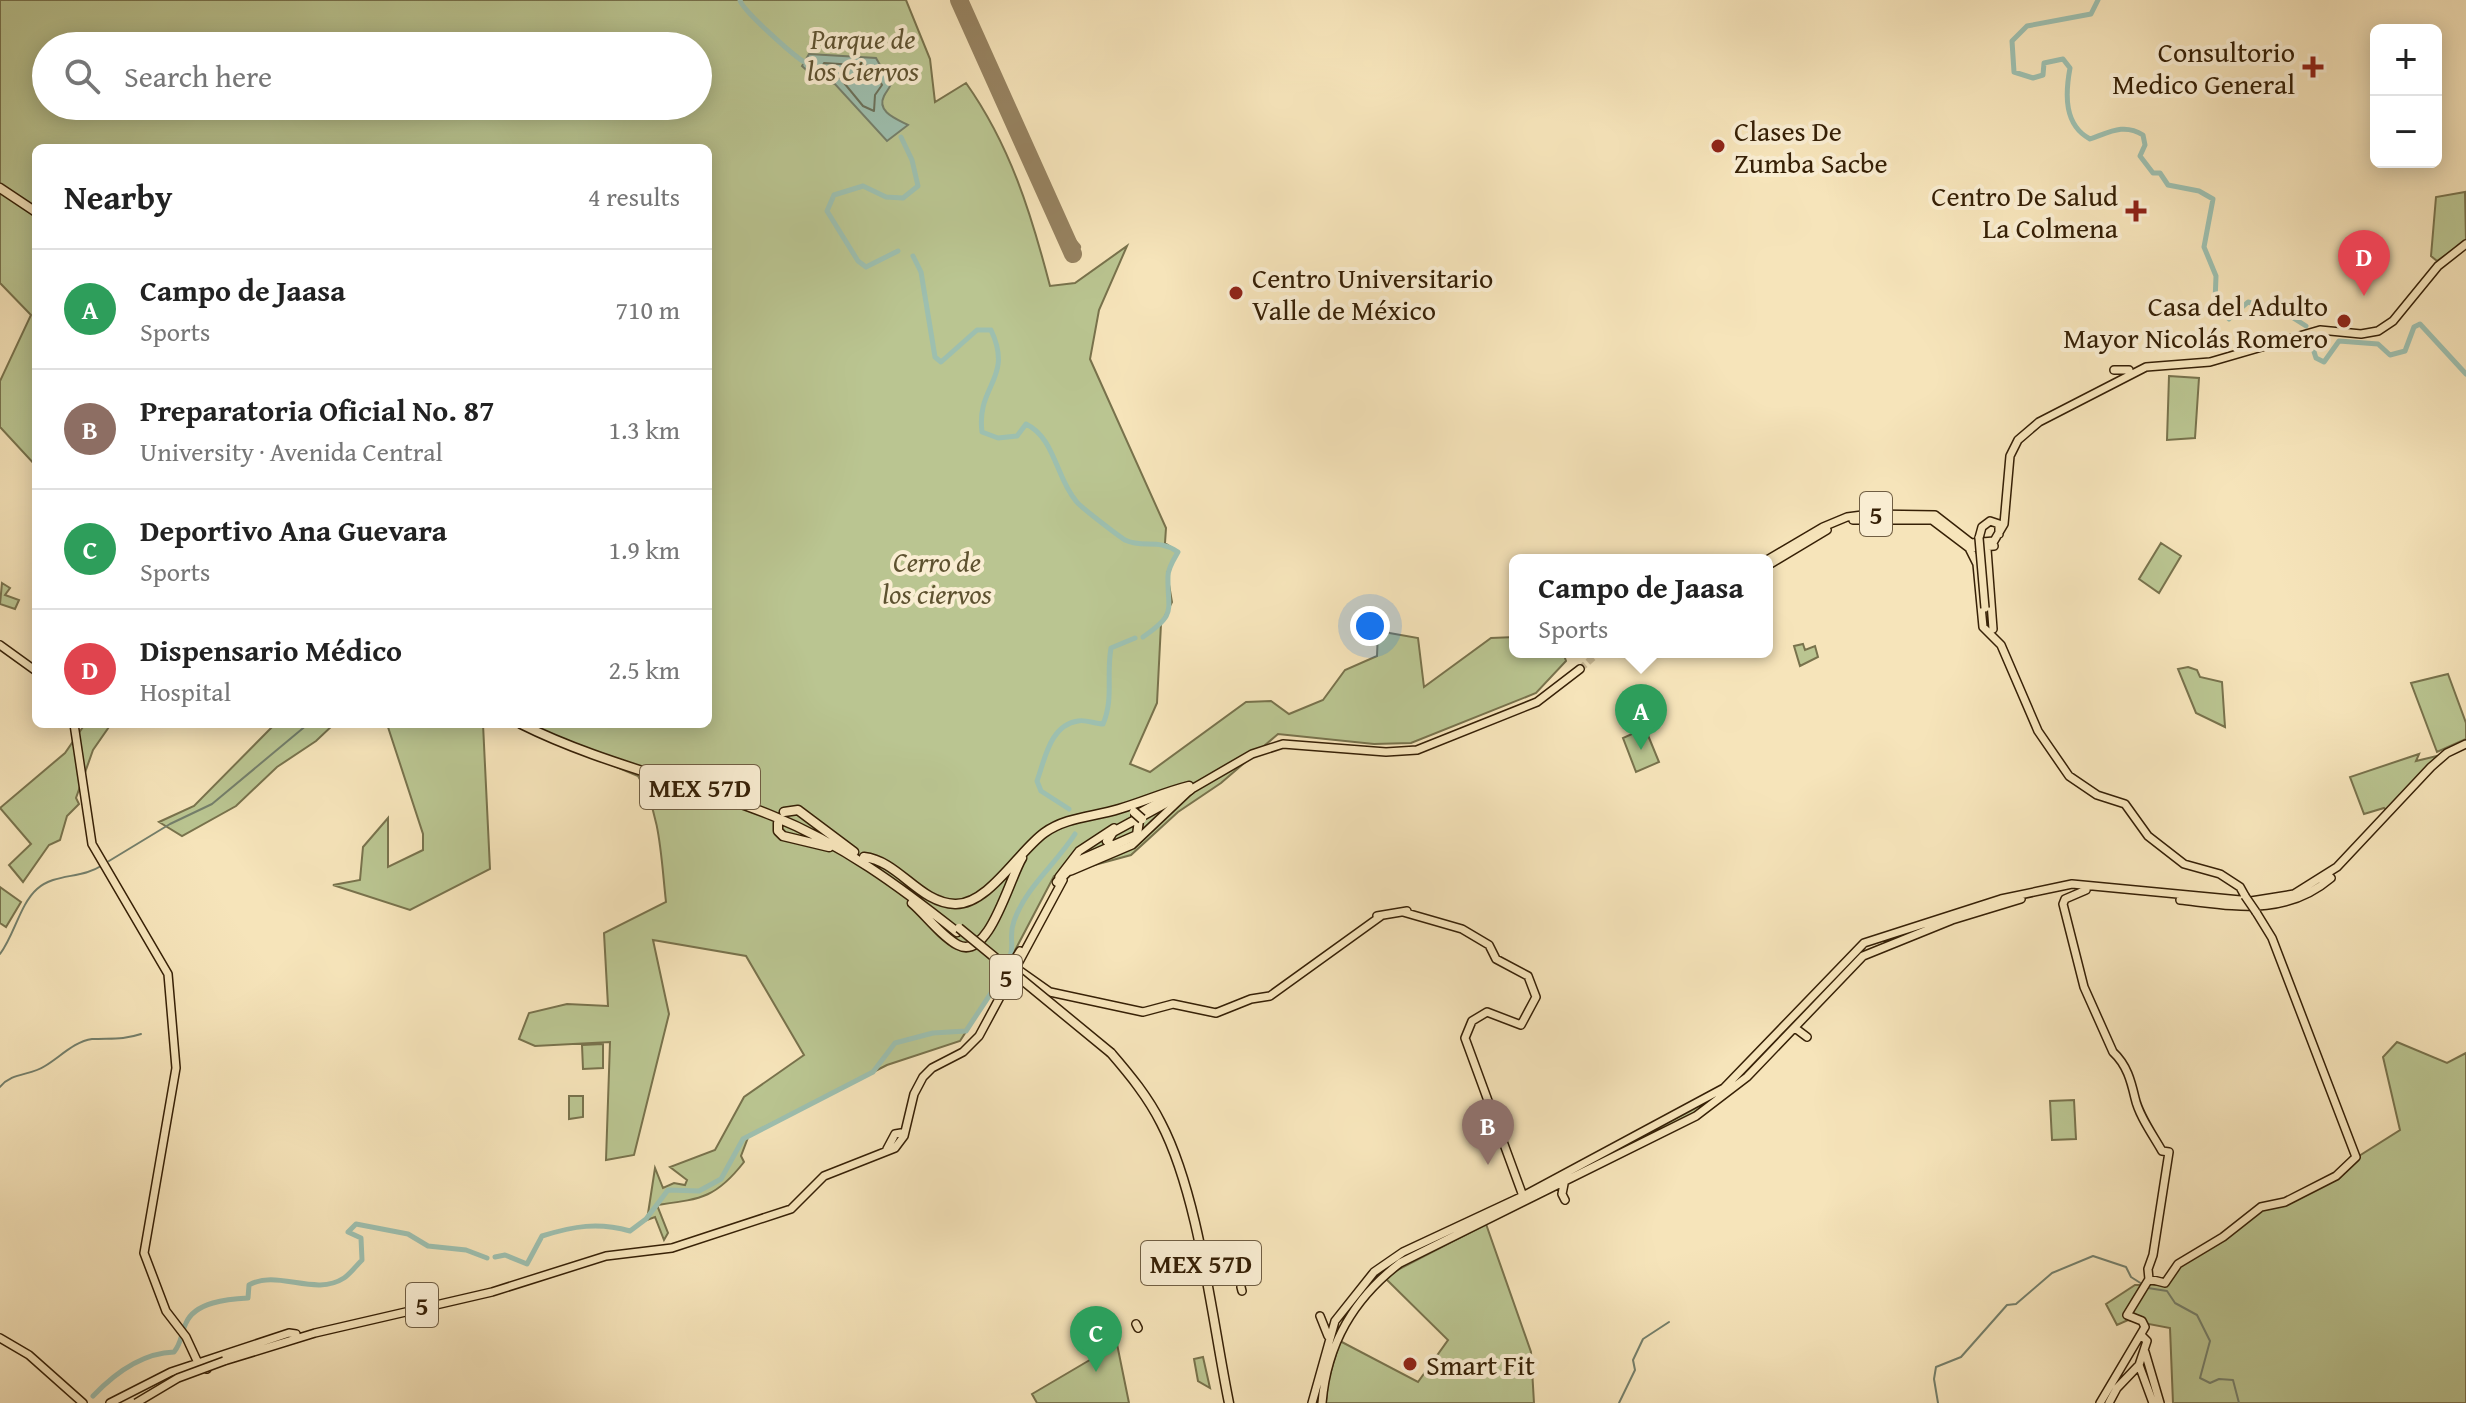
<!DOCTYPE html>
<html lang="en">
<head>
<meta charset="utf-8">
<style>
	:root { --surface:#fff; --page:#f2f2f2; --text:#222; --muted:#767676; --line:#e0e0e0; --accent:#8f2418 }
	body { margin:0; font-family:"Gentium Book Plus",serif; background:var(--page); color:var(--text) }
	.controls { position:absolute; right:24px; top:24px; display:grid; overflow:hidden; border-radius:12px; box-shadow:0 4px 20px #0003 }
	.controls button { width:72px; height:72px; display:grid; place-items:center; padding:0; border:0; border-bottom:2px solid var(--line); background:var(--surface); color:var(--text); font:40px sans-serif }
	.you { position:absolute; left:1370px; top:626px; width:28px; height:28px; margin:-20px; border:6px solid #fff; border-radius:50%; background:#1a73e8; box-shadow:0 0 0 12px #1a73e833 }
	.badge { display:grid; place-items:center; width:52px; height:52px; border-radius:50%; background:var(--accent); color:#fff; font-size:26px; font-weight:700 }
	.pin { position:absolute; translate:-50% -66px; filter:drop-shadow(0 2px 4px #0008) }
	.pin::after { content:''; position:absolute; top:42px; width:28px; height:24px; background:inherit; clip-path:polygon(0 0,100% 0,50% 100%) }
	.popup { position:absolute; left:1509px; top:554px; width:264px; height:104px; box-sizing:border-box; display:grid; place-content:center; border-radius:12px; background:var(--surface); filter:drop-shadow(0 2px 6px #0005); font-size:26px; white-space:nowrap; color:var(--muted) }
	.popup b { font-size:30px; color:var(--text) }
	.popup::after { content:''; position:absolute; left:50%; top:100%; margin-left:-16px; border:16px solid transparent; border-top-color:var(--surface) }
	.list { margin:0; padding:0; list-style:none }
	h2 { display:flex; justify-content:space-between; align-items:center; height:104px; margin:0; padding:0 32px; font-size:34px }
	h2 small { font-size:26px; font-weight:400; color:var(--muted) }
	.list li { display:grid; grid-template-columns:52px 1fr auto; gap:24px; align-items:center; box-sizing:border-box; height:120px; padding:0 32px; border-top:2px solid var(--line) }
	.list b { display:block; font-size:30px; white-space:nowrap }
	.list p { margin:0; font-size:26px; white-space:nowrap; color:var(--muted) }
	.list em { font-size:26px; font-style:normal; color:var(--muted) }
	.icon { flex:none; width:44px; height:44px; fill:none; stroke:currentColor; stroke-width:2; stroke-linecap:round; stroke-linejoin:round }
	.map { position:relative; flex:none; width:2466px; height:1403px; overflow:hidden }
	.search { position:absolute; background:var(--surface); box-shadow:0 4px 20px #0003; left:32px; top:32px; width:680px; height:88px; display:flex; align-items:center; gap:20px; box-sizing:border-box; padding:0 28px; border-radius:44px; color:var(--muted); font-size:30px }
	.panel { position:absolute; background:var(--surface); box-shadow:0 4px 20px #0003; left:32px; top:144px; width:680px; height:584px; border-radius:12px }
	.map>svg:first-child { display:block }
	.green { fill:#bac591; stroke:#78724c; stroke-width:2; fill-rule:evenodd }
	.water { fill:#9dbfaf; stroke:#747f6b; stroke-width:2 }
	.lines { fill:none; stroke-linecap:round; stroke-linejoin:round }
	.shore { stroke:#6a705a; stroke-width:2 }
	.stream { stroke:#747f6b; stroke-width:2 }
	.river { stroke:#9dbfaf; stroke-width:5 }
	.taxiway { stroke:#968260; stroke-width:8 }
	.runway { stroke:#968260; stroke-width:18 }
	.major-tunnel { stroke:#d0bd96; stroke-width:7; stroke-dasharray:7 3.5; stroke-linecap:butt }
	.major-casing { stroke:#362006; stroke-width:10 }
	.highway-casing { stroke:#362006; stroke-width:11 }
	.major { stroke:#f6e4ba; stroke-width:7 }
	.highway { stroke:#f6e4ba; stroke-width:8 }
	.major-bridge-casing { stroke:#362006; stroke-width:10; stroke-linecap:butt }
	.highway-bridge-casing { stroke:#362006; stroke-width:11; stroke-linecap:butt }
	.major-bridge { stroke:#f6e4ba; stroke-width:7 }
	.highway-bridge { stroke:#f6e4ba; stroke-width:8 }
	.poi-dot { fill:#8f2418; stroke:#f9edd2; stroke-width:3 }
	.labels { text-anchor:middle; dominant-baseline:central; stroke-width:8; stroke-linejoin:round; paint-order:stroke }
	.shield { fill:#f9edd2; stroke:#705e43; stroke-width:2 }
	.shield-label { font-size:26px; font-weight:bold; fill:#362006 }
	.park-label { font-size:28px; font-style:italic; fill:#5e5230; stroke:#f9edd2 }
	.poi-label { font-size:28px; fill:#362006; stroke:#f9edd2; text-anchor:end }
</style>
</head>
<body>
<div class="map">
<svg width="2466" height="1403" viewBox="0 0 2466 1403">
	<rect width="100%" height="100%" fill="#f6e4ba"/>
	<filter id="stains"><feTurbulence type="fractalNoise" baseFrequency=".0025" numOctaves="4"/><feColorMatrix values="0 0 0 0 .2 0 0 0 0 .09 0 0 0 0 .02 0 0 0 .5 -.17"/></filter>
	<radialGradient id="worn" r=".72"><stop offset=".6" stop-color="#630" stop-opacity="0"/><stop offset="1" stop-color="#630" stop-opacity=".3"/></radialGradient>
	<path class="green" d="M0,0h906l24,59 5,43 31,-19c44,62 65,130 84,203l25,-3 52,-37 -28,64 -9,49 76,169 -1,15 13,9 -11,21 5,29 -11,22 -4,79 -27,61 20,8 96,-70 25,-1 18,13 34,-14 22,-30 32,-14 1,-25 40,7 6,49 67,-49 24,-1v15h48l3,9 -30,32 -125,50 -37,1 -96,-10 -57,49 -43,29 -47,43 -77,21 -54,103 -40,62 -73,24 -138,70 -8,21 3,6c-28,36 -43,37 -87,43l11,28 -4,7 -9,-23 -8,3 8,-52 8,20 11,-5 11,2 2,-5 -17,-13 45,-17 29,-53 60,-42 -58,-99 -93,-16 16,74 -35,141 -28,5 4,-118 -75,4 -16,-7 10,-26 38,-9 41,2 -4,-73 62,-31c-5,-43 -5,-89 -28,-126l-125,-52h195v-576h-672v318l-36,-39v-46l31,-66 -31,-32zM46,46h652v60h-652z
		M2465,192l1,49 -29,20 -6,-5 5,-59z
		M2169,376l30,2 -4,60 -28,2z
		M2161,543l20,13 -22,37 -20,-14z
		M2,583l8,5 -5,7 14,5 -4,9 -15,-5z
		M1803,644l2,6 10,-4 3,11 -18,9 -6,-20z
		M2188,667l9,3 3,7 22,5 3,45 -29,-14 -18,-44z
		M2448,674l18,49v16l-29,13 -26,-69z
		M85,724h26l-18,26 -17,48 3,6 -12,12 -7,24 -11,5 -26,37 -14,-17 22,-21 -31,-36 65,-55z
		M275,724h59l-18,17 -39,26 -41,39 -54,30 -23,-14 35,-16z
		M387,724h96l7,145 -80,41 -77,-25 27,-5 3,-33 25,-29v49l35,-17v-16z
		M1645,728l14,34 -23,10 -13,-34z
		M2419,754l-3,7 25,-6 -53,57 -4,-4 -20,6 -14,-37z
		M0,887l21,15 -15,25 -6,-4z
		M1782,1037l-21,25 -48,42 -129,64 151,-86 39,-42z
		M2397,1042l50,21 19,-10v350h-293l-3,-75 -42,-8 -11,5 -11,-21 29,-19h32l13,-18 81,-58 76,-30 22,-23 41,-26 -17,-73z
		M603,1044v24l-20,1 -1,-24z
		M569,1096h14v21l-14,2z
		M2074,1100l2,39 -24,1 -2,-39z
		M1486,1224l45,128 3,51h-208l2,-22 12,-40 78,41 30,-42 -64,-63z
		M1117,1344l12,59h-92l-5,-9z
		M1203,1357l7,31 -12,-7 -4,-22z"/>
	<path class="water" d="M809,54l67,4 15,26c-2,5 -5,8 -7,12 -8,16 13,23 24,29l-21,16 -52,-57 -22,-8 -11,-10z"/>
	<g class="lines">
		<path class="shore" d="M824,63l47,3 11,19 -7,10 -1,16 -11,-5 -23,-28 -19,-8z"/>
		<path class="stream" d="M109,861l61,-37 42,-20 96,-80
			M0,954c14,-18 20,-50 37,-65 18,-16 44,-10 64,-23
			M0,1087c12,-15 30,-11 45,-21 15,-9 30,-25 47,-27 19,-1 31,1 49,-5
			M2148,1288l19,3 8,12 22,12 13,26 -10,37 10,5 9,-4 14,1 6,23
			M1619,1403l16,-33 -2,-10 10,-21 26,-17
			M1938,1403l-4,-24 2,-12 25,-10 46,-52 9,-1 36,-31 41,-17 33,11 5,10 11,7"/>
		<path class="river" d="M740,0c2,10 56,58 66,63
			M2098,0l-7,14 -64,12 -15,15 2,31 19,6 10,-3 1,-12 19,-4 7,9c-5,27 -6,57 20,71 20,-7 34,-16 53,-4l2,10 -5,11 13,17h7l8,12 31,6 14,8 -9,48 12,29 -1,26 14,17 19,-17 36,10 22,14
			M898,251l-32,16 -8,-6 -31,-50 7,-16 29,-9 23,11 17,1 15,-12 -6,-26 -11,-23
			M913,256l8,16 14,85 6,5 36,-32h14c23,49 -15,55 -9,102l16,6 19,-2 9,-12c29,14 30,54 50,77 3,5 44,36 49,39 18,9 33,-2 53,12 -4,7 -10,16 -10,24 -1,35 10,37 -25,61
			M2310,339l6,19 8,4 15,-21 39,3 12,11 15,-4 9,-24 6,-3 46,50
			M1069,809l-28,-18 -4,-10c8,-22 13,-56 41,-60 7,-2 17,3 25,3 11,-26 3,-48 8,-76l24,-10
			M1005,968c13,-24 2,-28 9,-47 12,-34 42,-57 61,-87
			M495,1257l10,-2 22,9 15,-28c32,-10 56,-14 88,-5l16,-12 22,-29 31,1 22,-12 22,-40 130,-67 22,-29 38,-10 33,-2 33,-50
			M93,1396c21,-22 49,-43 81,-44 8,-10 7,-19 12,-29 9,-21 42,-24 62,-25l1,-13c28,-16 66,12 95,-7 6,-4 12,-12 18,-18l-1,-22 -13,-6 8,-8 52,10 20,12 38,4 21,8"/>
		<path class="taxiway" d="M1063,231l14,16 -7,3 -2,-7"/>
		<path class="runway" d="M959,0l114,254"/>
		<path class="major-tunnel" d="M1580,669l18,-16"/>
		<defs>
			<path id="major" d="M2114,370h15
				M1853,520h79l37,28 25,-2
				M1979,538l3,-11 8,-6 9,3v10
				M1969,548l8,16 6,63 18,18 37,86 31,45 28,19 28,9 23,32 36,28 36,10 20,13 5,9
				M1987,549l6,80
				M1767,560l56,-33 24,-10 23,-3 65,1 36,28 23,-2 10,-17 6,-68 8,-16 21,-18 107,-55 64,-5 110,-32 41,4 17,-3 15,-10 45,-55 28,-22
				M1767,566l60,-36
				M0,645l36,26
				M1598,653l2,-1
				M74,724l18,120 76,130 8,94 -32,185 22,58 20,26 13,28 8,4
				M1135,815l42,-23
				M1071,871l61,-26 58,-55 62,-36 31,-10 103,8 31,-2 120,-48 43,-33
				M1059,877l20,-26 35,-23
				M2086,890l-21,9 -2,5 21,83 29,65c14,13 18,29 22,46 4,18 18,37 27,53l7,1 -16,103 -5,14 1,10
				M2180,900c55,6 105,17 151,-22
				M1403,912l59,17 27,16 7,14 32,17 8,21 -15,28 -34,-13 -15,9 -7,17 58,158
				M1377,916l30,-5
				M1013,966l37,26 93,20 30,-8 43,9 35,-14 19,-3 111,-80
				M999,991l2,-10 19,-30
				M1795,1028l12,9
				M887,1149l8,-15 6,-1
				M1564,1184l-2,10 3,6
				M1241,1287l1,4
				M1320,1316l8,20
				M1136,1324l2,4
				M0,1338l29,17 54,48
				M2145,1352l15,51
				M224,1361l91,-28 177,-41 114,-36 66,-8 119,-39 33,-33 71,-28 9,-12 10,-42 9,-17 9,-9 31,-16 16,-16 84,-156
				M2139,1365l14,38
				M110,1403l61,-31 118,-39 7,1
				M1312,1403l23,-82 39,-49 29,-20 120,-56 201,-108 140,-145 137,-44 71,-15 179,17 43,-7 43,-27 94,-100 16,-14 19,-9
				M1322,1403c5,-59 31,-104 78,-140l296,-147 51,-39 116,-121 89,-36 69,-21
				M2100,1403l45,-76 -3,-6 -15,-6 22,-36 16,4 13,-19 45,-27 38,-30 24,-5 51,-26 20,-19 -84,-219 -16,-26
				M2109,1403l8,-15 22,-23 8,-24 -6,-6"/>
			<path id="highway" d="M0,188l36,24
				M521,724c80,40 169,58 252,92 69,28 126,70 184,116
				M784,812l14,-2 56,42
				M778,823v8l5,5 46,11
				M1114,847l-7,-6 6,-9 77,-42
				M864,857c35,4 55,46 91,47 33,1 63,-52 89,-71 22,-16 49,-16 75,-24 24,-7 46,-17 70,-23
				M1057,882l21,-21 59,-26 2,-15
				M912,903c14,12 29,33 46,42 31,16 51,-66 64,-87
				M1111,1053c19,22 37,44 50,70 38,73 51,197 68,280"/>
		</defs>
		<use href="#major" class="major-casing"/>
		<use href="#highway" class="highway-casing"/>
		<use href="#major" class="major"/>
		<use href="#highway" class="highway"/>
		<defs>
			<path id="major-bridge" d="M1979,538l6,70
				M2245,896l11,16
				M136,1403l42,-25 46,-17"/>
			<path id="highway-bridge" d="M1134,812l8,7
				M959,928l152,125"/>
		</defs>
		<use href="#major-bridge" class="major-bridge-casing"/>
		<use href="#highway-bridge" class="highway-bridge-casing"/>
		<use href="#major-bridge" class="major-bridge"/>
		<use href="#highway-bridge" class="highway-bridge"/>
	</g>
	<g class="poi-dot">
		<path d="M2309 55h8v8h8v8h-8v8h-8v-8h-8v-8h8z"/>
		<circle cx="1718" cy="146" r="8"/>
		<path d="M2132 199h8v8h8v8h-8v8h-8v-8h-8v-8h8z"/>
		<circle cx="1236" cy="293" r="8"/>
		<circle cx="2344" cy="321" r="8"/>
		<circle cx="1410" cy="1364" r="8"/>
	</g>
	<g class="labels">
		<g class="shield">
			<rect x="1860" y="492" width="32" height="44" rx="6"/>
			<rect x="640" y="765" width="120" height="44" rx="6"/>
			<rect x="990" y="955" width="32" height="44" rx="6"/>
			<rect x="1141" y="1241" width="120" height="44" rx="6"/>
			<rect x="406" y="1283" width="32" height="44" rx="6"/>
		</g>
		<g class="shield-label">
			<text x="1876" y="514">5</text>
			<text x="700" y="787">MEX 57D</text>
			<text x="1006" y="977">5</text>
			<text x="1201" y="1263">MEX 57D</text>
			<text x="422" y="1305">5</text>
		</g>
		<g class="park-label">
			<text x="863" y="38">Parque de<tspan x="863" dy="32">los Ciervos</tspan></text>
			<text x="937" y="561">Cerro de<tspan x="937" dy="32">los ciervos</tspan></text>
		</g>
		<g class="poi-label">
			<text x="2295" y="51">Consultorio<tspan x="2295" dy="32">Medico General</tspan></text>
			<text x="1734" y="130" text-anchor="start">Clases De<tspan x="1734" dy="32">Zumba Sacbe</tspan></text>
			<text x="2118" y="195">Centro De Salud<tspan x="2118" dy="32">La Colmena</tspan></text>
			<text x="1252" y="277" text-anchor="start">Centro Universitario<tspan x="1252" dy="32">Valle de México</tspan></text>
			<text x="2328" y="305">Casa del Adulto<tspan x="2328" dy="32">Mayor Nicolás Romero</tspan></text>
			<text x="1426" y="1364" text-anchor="start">Smart Fit</text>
		</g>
	</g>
	<rect width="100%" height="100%" filter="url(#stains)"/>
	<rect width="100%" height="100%" fill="url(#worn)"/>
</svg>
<div class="controls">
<button>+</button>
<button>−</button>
</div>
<div class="you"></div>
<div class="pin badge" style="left:1641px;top:750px;background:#2e9e5b">A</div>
<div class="popup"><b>Campo de Jaasa</b>Sports</div>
<div class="pin badge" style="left:1488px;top:1165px;background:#8d6e63">B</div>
<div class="pin badge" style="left:1096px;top:1372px;background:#2e9e5b">C</div>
<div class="pin badge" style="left:2364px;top:296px;background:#e0444e">D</div>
<div class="search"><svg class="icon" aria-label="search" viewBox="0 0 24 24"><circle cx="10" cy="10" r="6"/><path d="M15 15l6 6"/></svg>Search here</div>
<section class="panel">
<h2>Nearby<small>4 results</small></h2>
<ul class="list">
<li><span class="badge" style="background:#2e9e5b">A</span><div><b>Campo de Jaasa</b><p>Sports</p></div><em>710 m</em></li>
<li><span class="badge" style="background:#8d6e63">B</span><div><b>Preparatoria Oficial No. 87</b><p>University · Avenida Central</p></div><em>1.3 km</em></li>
<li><span class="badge" style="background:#2e9e5b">C</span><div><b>Deportivo Ana Guevara</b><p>Sports</p></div><em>1.9 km</em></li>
<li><span class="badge" style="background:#e0444e">D</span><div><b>Dispensario Médico</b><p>Hospital</p></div><em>2.5 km</em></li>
</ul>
</section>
</div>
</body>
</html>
